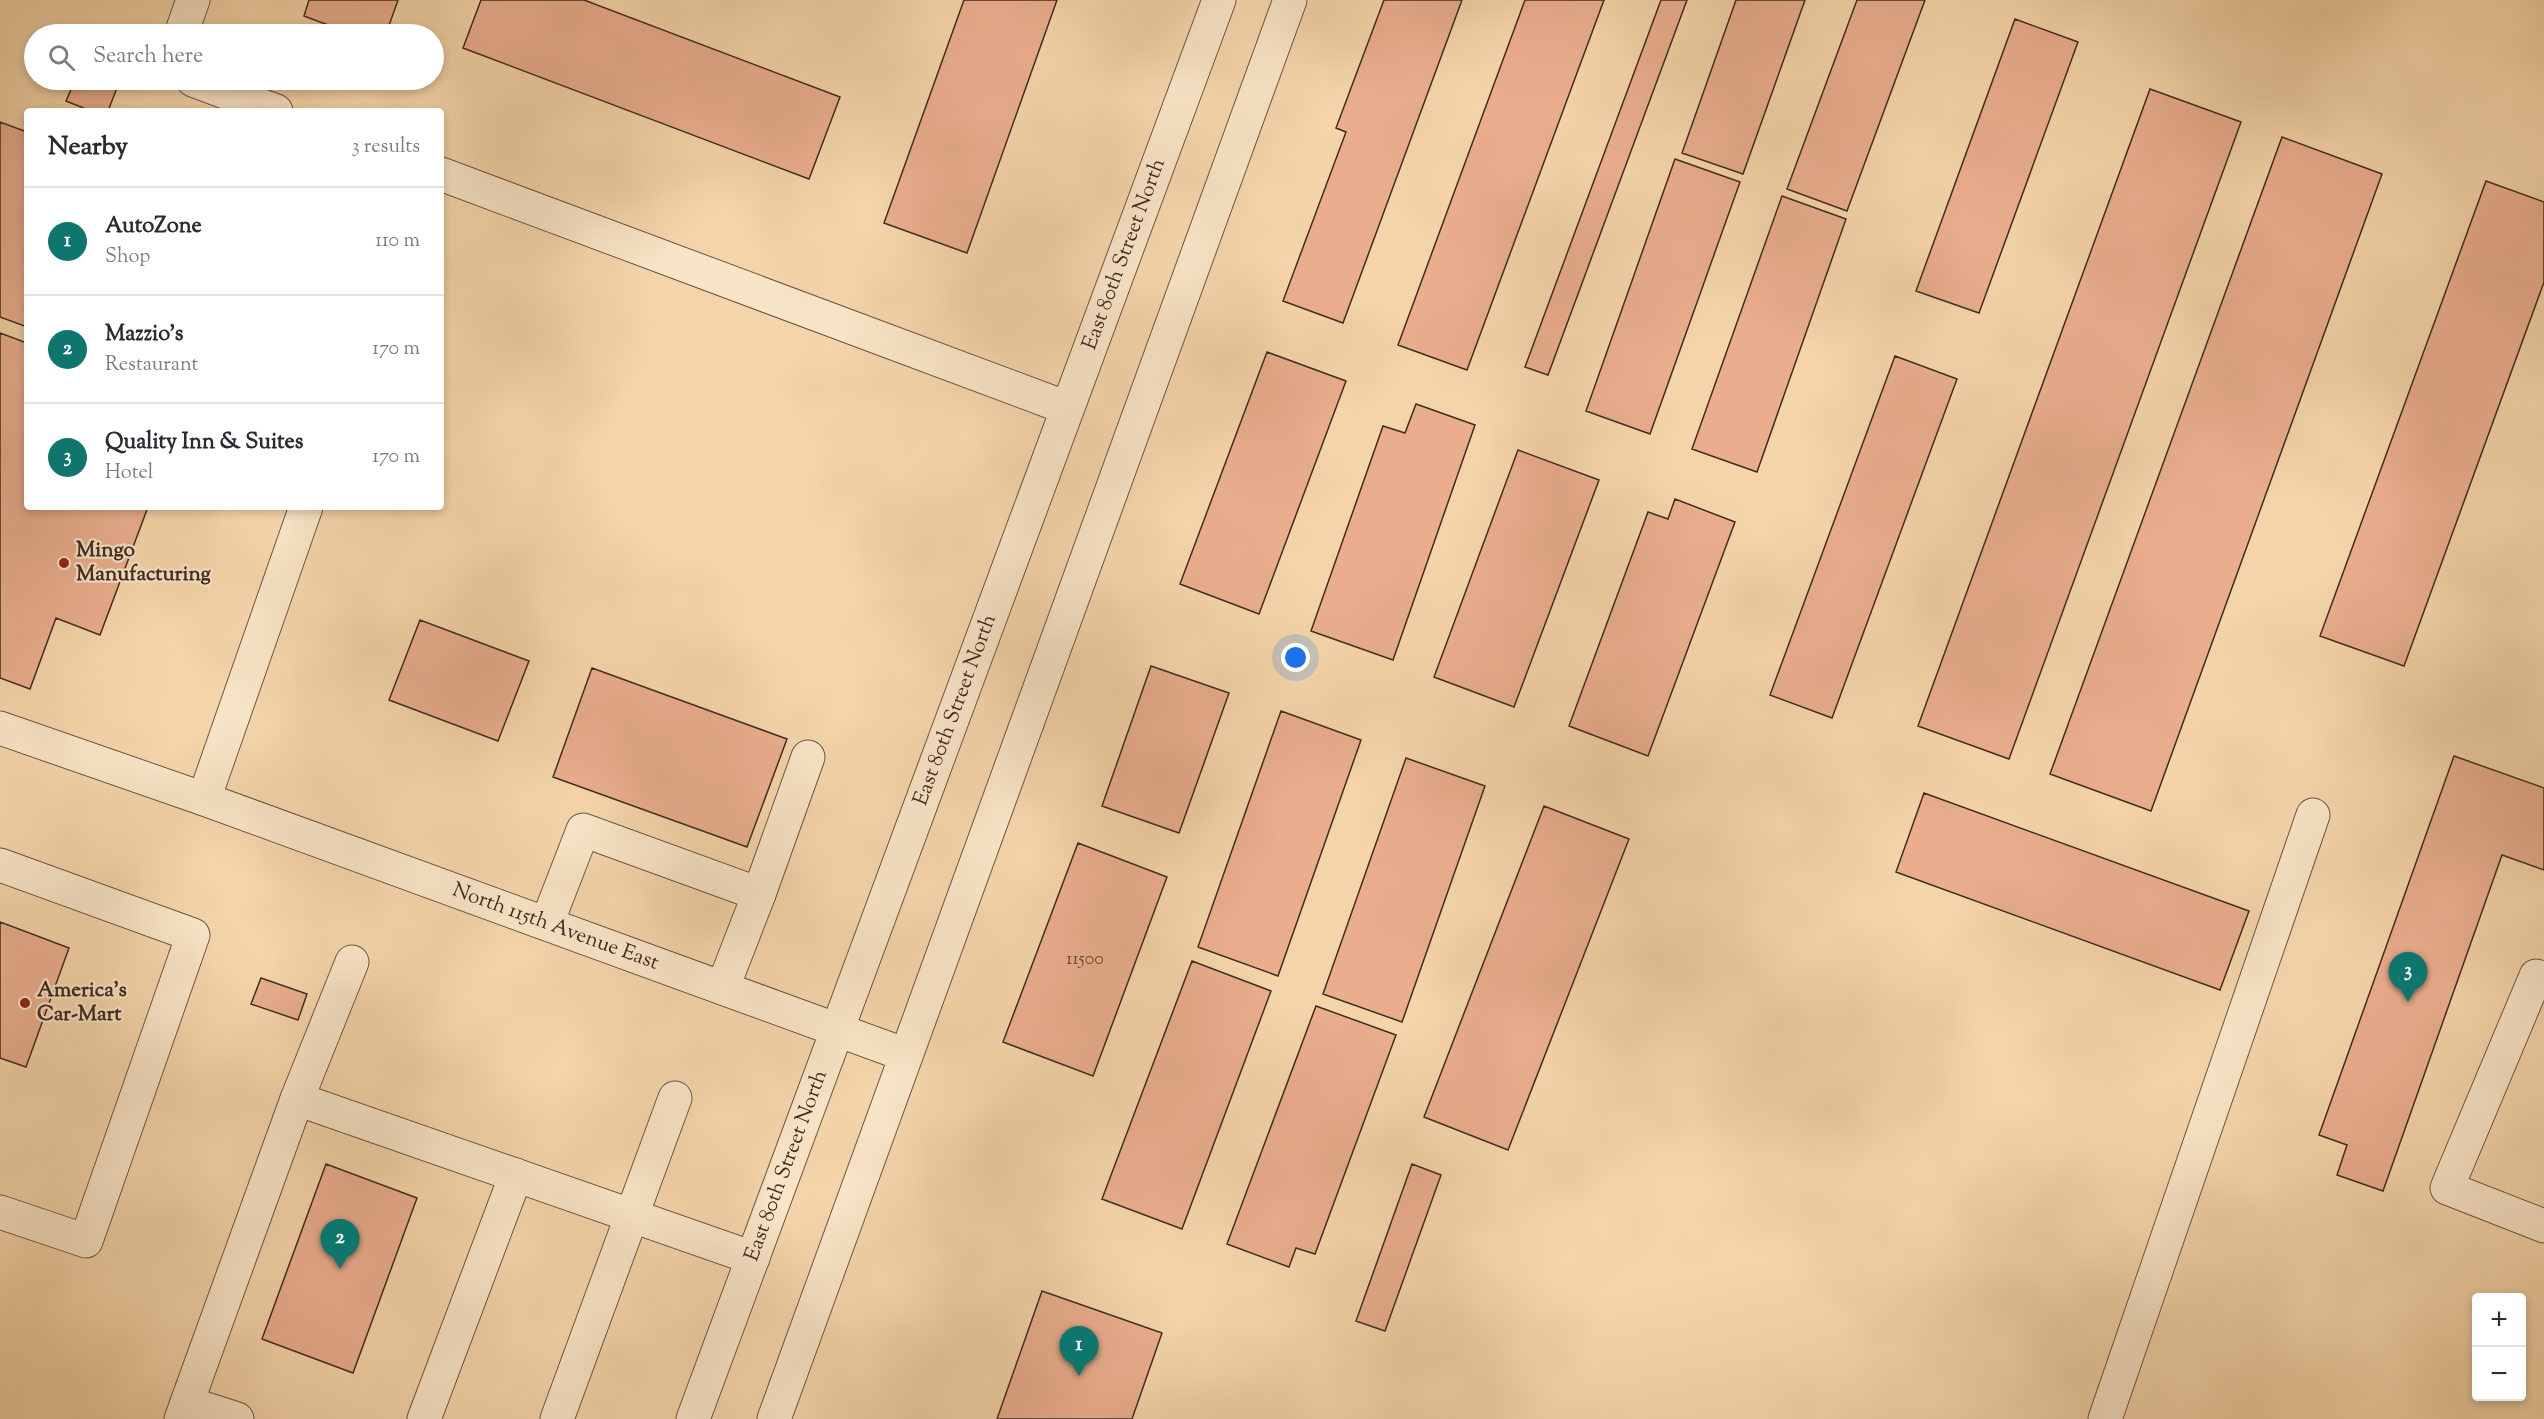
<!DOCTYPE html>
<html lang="en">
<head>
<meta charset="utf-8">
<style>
	:root { --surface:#fff; --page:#f7f7f7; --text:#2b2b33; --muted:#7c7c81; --line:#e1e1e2; --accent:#0f766e }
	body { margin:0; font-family:"Sorts Mill Goudy",serif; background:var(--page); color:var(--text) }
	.controls { position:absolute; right:18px; bottom:18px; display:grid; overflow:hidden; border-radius:6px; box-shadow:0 3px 9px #0003 }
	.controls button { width:54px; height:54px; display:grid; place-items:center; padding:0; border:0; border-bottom:2px solid var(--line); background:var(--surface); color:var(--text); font:30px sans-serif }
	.you { position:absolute; left:1296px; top:658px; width:21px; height:21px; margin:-15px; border:4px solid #fff; border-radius:50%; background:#1a73e8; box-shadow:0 0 0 9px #1a73e833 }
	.badge { display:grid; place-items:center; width:39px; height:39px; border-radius:50%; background:var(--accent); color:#fff; font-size:20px; font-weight:700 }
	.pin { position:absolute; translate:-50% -50px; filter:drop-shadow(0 2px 3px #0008) }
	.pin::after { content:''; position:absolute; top:32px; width:21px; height:18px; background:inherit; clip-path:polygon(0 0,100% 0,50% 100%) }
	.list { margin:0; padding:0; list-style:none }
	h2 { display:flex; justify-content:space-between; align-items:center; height:78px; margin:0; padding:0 24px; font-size:26px }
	h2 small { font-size:20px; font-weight:400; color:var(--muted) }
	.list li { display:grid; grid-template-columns:39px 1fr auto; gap:18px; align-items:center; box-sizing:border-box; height:108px; padding:0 24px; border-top:2px solid var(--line) }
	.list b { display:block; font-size:22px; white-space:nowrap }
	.list p { margin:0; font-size:20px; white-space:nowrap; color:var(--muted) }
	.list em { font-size:20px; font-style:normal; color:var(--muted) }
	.icon { flex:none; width:33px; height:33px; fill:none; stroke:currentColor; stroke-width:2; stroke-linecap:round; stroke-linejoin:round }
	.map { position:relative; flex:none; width:2544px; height:1419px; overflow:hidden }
	.search { position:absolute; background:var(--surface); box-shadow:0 3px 9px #0003; left:24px; top:24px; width:420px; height:66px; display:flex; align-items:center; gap:15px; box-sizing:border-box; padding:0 21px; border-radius:33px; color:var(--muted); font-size:22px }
	.panel { position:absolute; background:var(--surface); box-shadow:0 3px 9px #0003; left:24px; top:108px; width:420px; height:402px; border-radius:6px }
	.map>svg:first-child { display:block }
	.building { fill:#eaae8e; stroke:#412c21; stroke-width:1.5 }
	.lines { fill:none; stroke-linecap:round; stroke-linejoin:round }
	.minor-casing { stroke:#6e5643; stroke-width:35 }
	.minor { stroke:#f8e4c7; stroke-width:33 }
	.poi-dot { fill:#8f2418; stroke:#f8e4c7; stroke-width:2 }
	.labels { text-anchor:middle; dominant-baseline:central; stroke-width:4.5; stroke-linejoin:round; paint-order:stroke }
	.number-label { font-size:18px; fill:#6b4c3c }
	.street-label { font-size:21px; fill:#412c21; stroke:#f8e4c7 }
	.poi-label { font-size:21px; font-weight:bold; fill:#412c21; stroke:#f8e4c7; text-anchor:start }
</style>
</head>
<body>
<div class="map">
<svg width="2544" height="1419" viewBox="0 0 2544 1419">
	<rect width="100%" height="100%" fill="#f4d5a9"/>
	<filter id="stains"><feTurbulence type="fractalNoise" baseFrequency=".00333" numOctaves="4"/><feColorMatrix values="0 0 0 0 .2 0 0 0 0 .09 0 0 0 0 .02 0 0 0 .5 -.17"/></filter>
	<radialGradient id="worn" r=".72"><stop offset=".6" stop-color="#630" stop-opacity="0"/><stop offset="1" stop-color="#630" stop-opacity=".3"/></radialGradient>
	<path class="building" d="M309,0h89l-12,34h-34l-48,-18z
		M481,0h103l256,97 -31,82 -346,-131z
		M964,0h93l-90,253 -83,-30z
		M1384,0h78l-119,323 -60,-22 63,-169 -10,-4z
		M1525,0h79l-137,370 -69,-25z
		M1661,0h26l-139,375 -23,-8z
		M1736,0h69l-62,174 -61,-21z
		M1857,0h68l-78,211 -60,-22z
		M2015,19l63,23 -99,271 -63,-22z
		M75,80h45l-12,31h-17l-25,-10z
		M2150,89l91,33 -232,637 -91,-33z
		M0,122l27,10v195l-27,-10z
		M2282,137l100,37 -231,637 -101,-37z
		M1675,159l65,23 -90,252 -64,-23z
		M2486,181l58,21v80l-140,384 -84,-30z
		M1782,196l64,23 -89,253 -65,-23z
		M0,333l27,10v164h121l-48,128 -44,-17 -26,71 -30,-11z
		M1267,352l79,29 -87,233 -79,-30z
		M1895,356l62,23 -125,339 -62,-23z
		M1416,404l59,21 -82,235 -82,-29 72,-205 22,7z
		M1518,450l81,30 -85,227 -80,-30z
		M1675,499l60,23 -87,234 -79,-30 79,-214 20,7z
		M420,620l109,41 -31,80 -109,-41z
		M1151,666l78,27 -50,140 -77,-27z
		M592,668l195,71 -40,108 -194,-70z
		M1281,711l80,29 -83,236 -80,-29z
		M2454,756l90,32v82l-42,-15 -119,336 -46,-16 10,-30 -28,-10z
		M1406,758l79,28 -83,236 -79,-28z
		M1924,793l325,118 -29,79 -324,-118z
		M1544,806l85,33 -121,311 -84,-33z
		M1078,843l89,34 -74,199 -90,-34z
		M0,922l69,26 -43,119 -26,-9z
		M1192,961l79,30 -89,238 -80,-30z
		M261,978l46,16 -9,26 -47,-16z
		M1316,1006l80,29 -81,219 -19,-6 -7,19 -62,-23z
		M326,1164l91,34 -64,175 -91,-34z
		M1412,1164l29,11 -56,156 -29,-10z
		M1042,1291l120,42 -30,86h-135z"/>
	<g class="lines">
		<defs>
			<g id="minor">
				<path d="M181,34l12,-34"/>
				<path d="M193,80l83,31"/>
				<path d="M441,174l626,234"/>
				<path id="s1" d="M0,728l204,71 702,256"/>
				<path d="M204,799l102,-292"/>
				<path d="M0,865l193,70 -107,306 -86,-29"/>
				<path d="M759,894l49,-137"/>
				<path d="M547,923l36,-93 176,64 -36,93"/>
				<path d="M2544,978l-8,-2 -89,212 97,38"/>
				<path d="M297,1099l456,159"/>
				<path d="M187,1403l50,16"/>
				<path d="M181,1419l116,-320 55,-137"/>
				<path d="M424,1419l92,-244"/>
				<path d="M557,1419l118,-321"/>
				<path id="s2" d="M693,1419l526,-1419"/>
				<path d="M774,1419l516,-1419"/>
				<path d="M2105,1419l208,-604"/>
			</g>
		</defs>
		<use href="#minor" class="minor-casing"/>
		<use href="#minor" class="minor"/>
	</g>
	<g class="poi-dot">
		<circle cx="64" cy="563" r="6"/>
		<circle cx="25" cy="1003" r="6"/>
	</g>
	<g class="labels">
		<g class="number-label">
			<text x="1085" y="960">11500</text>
		</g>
		<g class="street-label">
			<text stroke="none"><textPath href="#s2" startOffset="1242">East 80th Street North</textPath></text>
			<text stroke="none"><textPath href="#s2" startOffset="756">East 80th Street North</textPath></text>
			<text stroke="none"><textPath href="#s1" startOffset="590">North 115th Avenue East</textPath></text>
			<text stroke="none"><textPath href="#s2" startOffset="270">East 80th Street North</textPath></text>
		</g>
		<g class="poi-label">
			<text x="76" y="551">Mingo<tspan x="76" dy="24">Manufacturing</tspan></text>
			<text x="37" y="991">America's<tspan x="37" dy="24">Car-Mart</tspan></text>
		</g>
	</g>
	<rect width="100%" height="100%" filter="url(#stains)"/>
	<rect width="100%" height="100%" fill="url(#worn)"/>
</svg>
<div class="controls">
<button>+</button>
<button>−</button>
</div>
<div class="you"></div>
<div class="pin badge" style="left:1079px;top:1376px">1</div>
<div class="pin badge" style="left:340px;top:1269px">2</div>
<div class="pin badge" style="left:2408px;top:1002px">3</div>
<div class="search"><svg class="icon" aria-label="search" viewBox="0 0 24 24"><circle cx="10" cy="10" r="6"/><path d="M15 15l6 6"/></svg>Search here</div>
<section class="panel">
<h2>Nearby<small>3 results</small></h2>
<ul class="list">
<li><span class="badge">1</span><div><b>AutoZone</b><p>Shop</p></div><em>110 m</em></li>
<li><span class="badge">2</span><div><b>Mazzio's</b><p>Restaurant</p></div><em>170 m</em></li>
<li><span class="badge">3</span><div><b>Quality Inn &amp; Suites</b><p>Hotel</p></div><em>170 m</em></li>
</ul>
</section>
</div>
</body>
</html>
